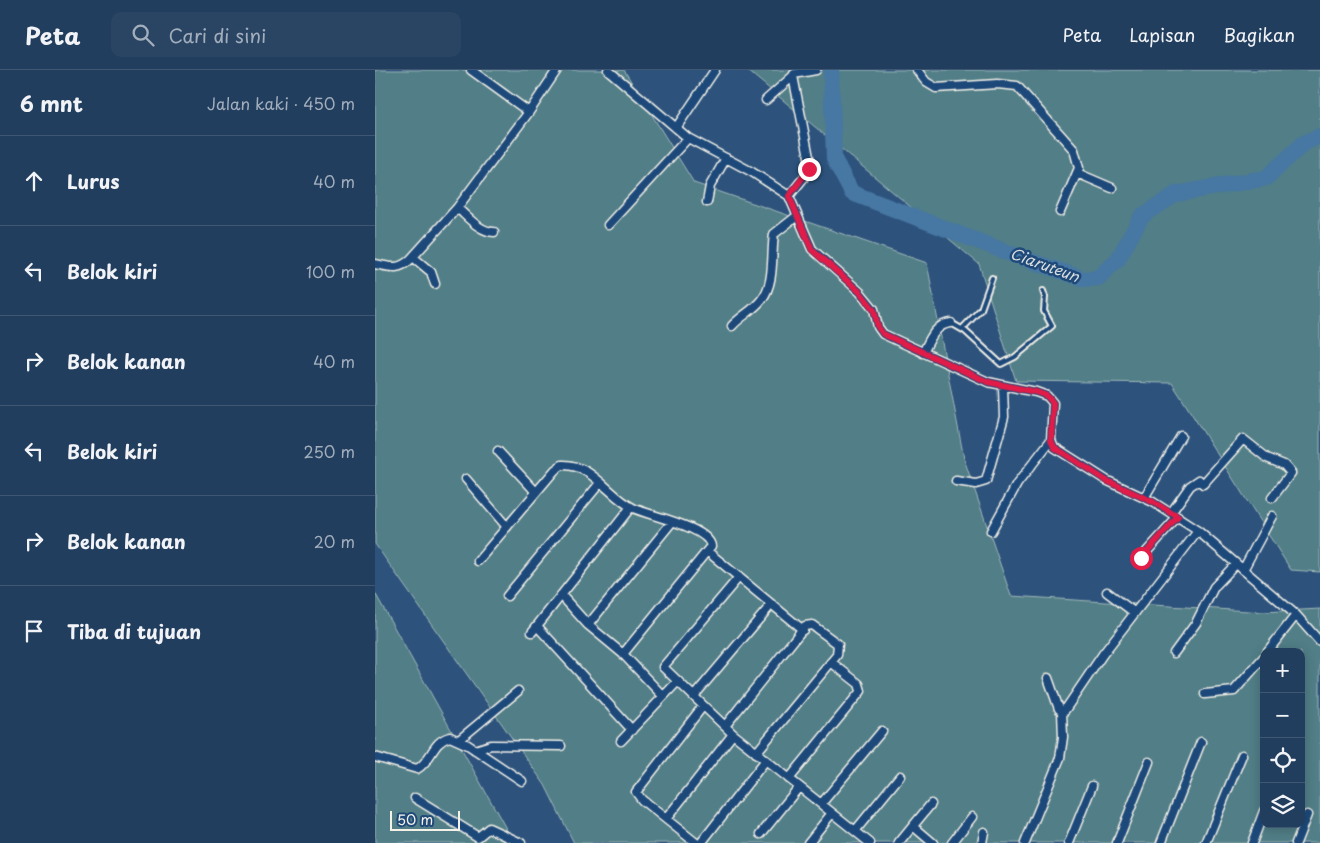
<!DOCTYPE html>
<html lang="id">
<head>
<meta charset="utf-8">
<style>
	:root { --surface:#223e5e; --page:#2a4564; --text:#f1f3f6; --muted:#a2aebc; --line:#3f5773 }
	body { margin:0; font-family:"Playpen Sans",sans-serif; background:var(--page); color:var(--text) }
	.controls { position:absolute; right:15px; bottom:15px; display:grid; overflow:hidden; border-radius:10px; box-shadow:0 2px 12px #0003 }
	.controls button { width:45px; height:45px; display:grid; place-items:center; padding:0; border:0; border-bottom:1px solid var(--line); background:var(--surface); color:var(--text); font:25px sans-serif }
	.scale { position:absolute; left:15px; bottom:12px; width:70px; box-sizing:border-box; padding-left:5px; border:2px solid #f4f1e8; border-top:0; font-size:14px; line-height:18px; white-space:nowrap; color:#f4f1e8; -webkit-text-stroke:4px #1f4a7a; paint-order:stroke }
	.stop { position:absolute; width:15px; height:15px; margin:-11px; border:4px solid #e11d48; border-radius:50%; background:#fff }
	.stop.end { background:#e11d48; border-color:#fff; box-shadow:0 1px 5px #0008 }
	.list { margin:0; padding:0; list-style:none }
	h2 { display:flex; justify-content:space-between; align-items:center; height:65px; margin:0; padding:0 20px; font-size:21px }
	h2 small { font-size:16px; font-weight:400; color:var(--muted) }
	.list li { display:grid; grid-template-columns:32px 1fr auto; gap:15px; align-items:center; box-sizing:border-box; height:90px; padding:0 20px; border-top:1px solid var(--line) }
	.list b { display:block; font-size:19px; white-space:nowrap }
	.list em { font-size:16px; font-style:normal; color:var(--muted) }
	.icon { flex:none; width:28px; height:28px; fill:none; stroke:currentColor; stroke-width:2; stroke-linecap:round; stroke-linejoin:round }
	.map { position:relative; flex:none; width:945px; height:773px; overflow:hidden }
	header { display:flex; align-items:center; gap:30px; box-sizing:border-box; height:70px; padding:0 25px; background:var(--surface); border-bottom:1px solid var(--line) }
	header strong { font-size:24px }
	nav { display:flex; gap:28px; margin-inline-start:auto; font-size:18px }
	.search { width:350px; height:45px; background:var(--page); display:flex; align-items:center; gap:12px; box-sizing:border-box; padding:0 18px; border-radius:10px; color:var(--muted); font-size:19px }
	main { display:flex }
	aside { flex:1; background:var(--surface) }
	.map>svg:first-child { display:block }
	.green { fill:#517e87; stroke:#a2b8b8; fill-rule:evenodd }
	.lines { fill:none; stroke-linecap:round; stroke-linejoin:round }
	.river { stroke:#4777a3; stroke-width:16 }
	.service-casing { stroke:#f4f1e8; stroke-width:8 }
	.minor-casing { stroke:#f4f1e8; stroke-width:11 }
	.service { stroke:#1f4a7a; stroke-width:4 }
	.minor { stroke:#1f4a7a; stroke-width:8 }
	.route { stroke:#e11d48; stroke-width:6 }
	.labels { text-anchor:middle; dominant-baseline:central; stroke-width:5; stroke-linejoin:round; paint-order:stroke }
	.water-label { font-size:15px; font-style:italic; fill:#dadfde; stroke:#1f4a7a }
</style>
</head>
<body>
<header>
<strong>Peta</strong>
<div class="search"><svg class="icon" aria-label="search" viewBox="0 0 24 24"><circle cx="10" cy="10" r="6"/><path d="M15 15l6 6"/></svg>Cari di sini</div>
<nav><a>Peta</a><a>Lapisan</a><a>Bagikan</a></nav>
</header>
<main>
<aside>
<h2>6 mnt<small>Jalan kaki · 450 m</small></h2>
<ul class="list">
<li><svg class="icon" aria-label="ahead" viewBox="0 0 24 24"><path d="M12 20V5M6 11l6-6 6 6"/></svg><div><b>Lurus</b></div><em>40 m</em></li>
<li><svg class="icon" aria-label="left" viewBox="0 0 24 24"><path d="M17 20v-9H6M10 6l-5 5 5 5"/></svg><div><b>Belok kiri</b></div><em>100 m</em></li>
<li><svg class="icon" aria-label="right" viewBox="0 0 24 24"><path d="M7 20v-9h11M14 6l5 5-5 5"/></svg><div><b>Belok kanan</b></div><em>40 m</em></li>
<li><svg class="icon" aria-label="left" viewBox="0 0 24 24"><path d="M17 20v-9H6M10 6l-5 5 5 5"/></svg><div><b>Belok kiri</b></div><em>250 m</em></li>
<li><svg class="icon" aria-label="right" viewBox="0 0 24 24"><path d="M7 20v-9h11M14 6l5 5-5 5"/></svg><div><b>Belok kanan</b></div><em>20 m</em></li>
<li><svg class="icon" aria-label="arrive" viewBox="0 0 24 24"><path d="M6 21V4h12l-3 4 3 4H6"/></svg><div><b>Tiba di tujuan</b></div></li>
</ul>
</aside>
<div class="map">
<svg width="945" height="773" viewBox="0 0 945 773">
	<rect width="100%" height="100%" fill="#2d537d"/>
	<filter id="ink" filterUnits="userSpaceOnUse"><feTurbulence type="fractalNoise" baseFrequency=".02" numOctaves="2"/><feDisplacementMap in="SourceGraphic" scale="10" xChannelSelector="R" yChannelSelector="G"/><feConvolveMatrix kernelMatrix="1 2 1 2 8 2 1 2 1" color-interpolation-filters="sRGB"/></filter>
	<g filter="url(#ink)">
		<path class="green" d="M0,0h249l70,113 233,80 37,196 47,137 253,16 56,-3v234h-746l-29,-58 -170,-241zM889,582h37v172h-37z
			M372,0h573v502l-29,-2 -119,-187 -156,-2 -37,-117z
			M0,523l139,250h-139z"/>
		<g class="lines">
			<path class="river" d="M456,0l3,89 18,34 170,65 62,21 14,-1 20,-19 24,-43 34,-22 90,-16 38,-35 16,-7"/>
			<defs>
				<path id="service" d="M576,253l14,8 36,33 14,-7 37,-31 -8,-15 1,-14 -2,-6
					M587,259l19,-20 11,-31"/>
				<path id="minor" d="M96,0l58,42
					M233,0l80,68 64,34 37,24 23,53 48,43 14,17 4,18 5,7 105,48 48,10 11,4 6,7 -2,37 3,7 52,33 47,22 45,29 98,84 24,27
					M542,0l9,12 10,6 61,-4 20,2 57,64 5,18 -19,44
					M391,30l27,-24
					M301,58l39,-58
					M702,103l35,15
					M414,126l17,-21 4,-13 -17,-86 1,-2 22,-4
					M332,132l3,-16 16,-28
					M82,138c11,9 23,24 37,24
					M233,155l80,-87
					M38,187l18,15 4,12
					M0,194c15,3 23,7 36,-5l46,-51 72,-96 28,-42
					M357,256c9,-10 22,-16 30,-27 13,-16 9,-44 12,-65l23,-18
					M548,283c6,-12 12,-29 28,-30
					M123,381l38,41
					M91,409l41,48
					M581,411l20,3 10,-3 18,-64 -1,-30
					M769,428l37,-62
					M796,443l19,-27 9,-6 4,4 40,-45 24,19 17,7 7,8 -19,25
					M616,461l26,-47 34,-44
					M332,481l96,79
					M766,488l37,-41
					M103,491l77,-91 7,-5c29,-2 47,31 71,43 17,8 75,19 78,38l-88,108
					M868,500l29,-54
					M364,507l-76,90 70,67 137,109
					M732,522l28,21
					M186,525l27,30 35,29 40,42
					M132,526l93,-113
					M213,555l84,-103
					M162,556l95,104
					M157,562l99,-125
					M892,582l29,-37
					M799,583l22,-30 18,-36 22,-23
					M673,608l11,31 6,1 38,-56 95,-123
					M830,624l29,-3 30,-34
					M319,626l77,-91
					M350,656l80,-100 7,-1 26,19 -1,11 -81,98
					M84,670l59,-49
					M246,671l57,-60
					M100,680l16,-5 70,1
					M0,687l42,12c15,-8 15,-28 33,-32l18,8 54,36
					M414,709l72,-88 -2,-7 -28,-22
					M40,728l63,39 11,-9 32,15
					M446,734l61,-73
					M291,749l67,-85
					M538,756l20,17
					M480,761l45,-55
					M386,764l38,-47
					M321,773l-54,-43 -6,-8 67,-86
					M326,773l64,-82
					M433,773l24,-30
					M524,773l32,-39
					M577,773l20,-26
					M607,773l2,-11
					M650,773l35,-85 3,-21 -1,-26
					M694,773l23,-57
					M742,773l32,-81
					M786,773l40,-101
					M831,773l36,-88
					M877,773l12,-32
					M921,773l11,-28"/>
			</defs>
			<use href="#service" class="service-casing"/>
			<use href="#minor" class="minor-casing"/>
			<use href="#service" class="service"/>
			<use href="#minor" class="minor"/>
		</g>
	</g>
	<g class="lines" filter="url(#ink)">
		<path class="route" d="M434,99l-20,27 23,54 48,42 14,18 4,17 5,7 105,48 48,10 11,4 6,7 -2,37 3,7 51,33 48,22 25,15 -37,41"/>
	</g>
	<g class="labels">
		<g class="water-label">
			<text transform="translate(670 194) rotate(20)">Ciaruteun</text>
		</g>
	</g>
</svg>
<div class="controls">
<button>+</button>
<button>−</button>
<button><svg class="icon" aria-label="locate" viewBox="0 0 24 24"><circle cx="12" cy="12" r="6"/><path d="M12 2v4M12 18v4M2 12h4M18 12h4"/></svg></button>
<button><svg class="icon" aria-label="layers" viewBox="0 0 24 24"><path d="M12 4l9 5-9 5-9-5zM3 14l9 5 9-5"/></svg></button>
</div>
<div class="scale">50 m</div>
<div class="stop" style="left:766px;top:488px"></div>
<div class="stop end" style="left:434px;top:99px"></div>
</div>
</main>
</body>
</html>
